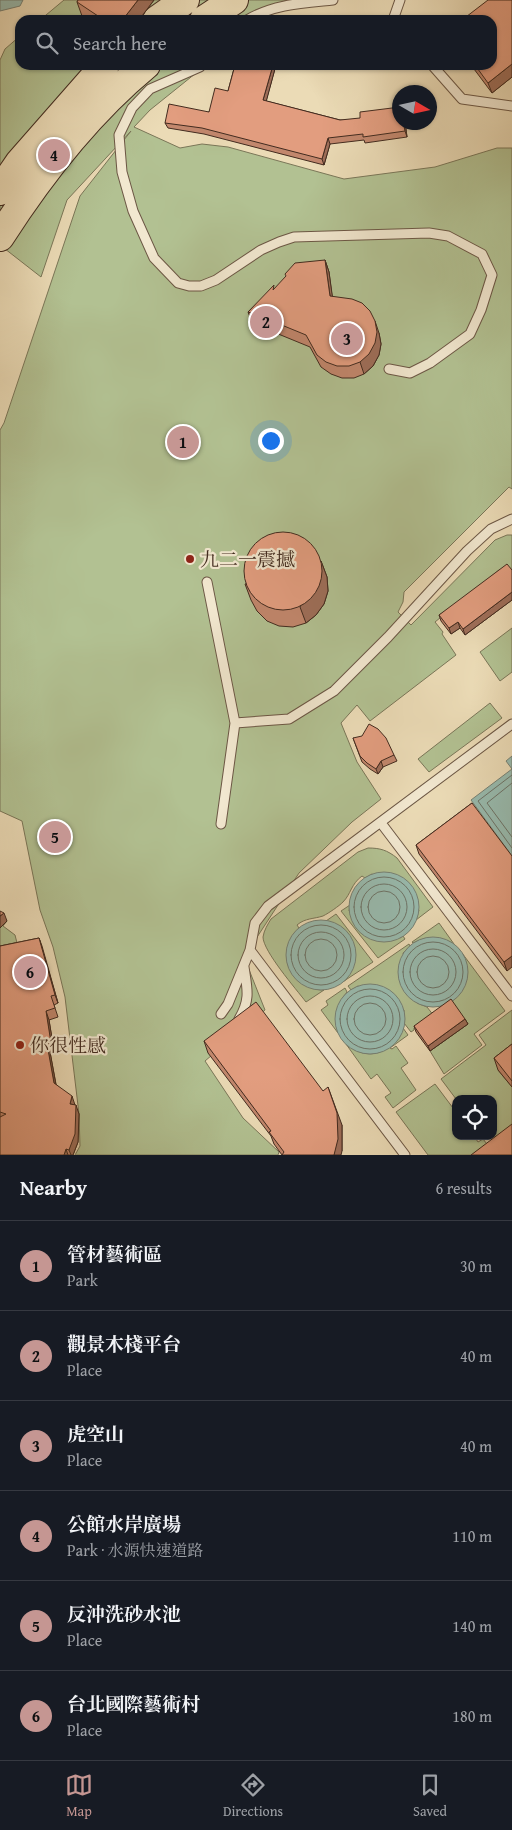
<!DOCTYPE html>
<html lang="en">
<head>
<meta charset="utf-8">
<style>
	:root { --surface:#171b24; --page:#242831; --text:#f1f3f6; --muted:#9ea1a6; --line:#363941; --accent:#c59692 }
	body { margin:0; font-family:"Gentium Book Plus","Noto Serif TC",serif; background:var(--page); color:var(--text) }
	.controls { position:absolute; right:15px; bottom:15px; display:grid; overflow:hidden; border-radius:10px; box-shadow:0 1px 4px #0004 }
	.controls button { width:45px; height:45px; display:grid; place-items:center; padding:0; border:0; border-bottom:1px solid var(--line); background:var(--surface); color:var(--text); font:25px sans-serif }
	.compass { position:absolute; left:392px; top:85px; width:45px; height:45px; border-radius:50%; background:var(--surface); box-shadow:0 1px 4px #0004; rotate:99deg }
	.you { position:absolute; left:270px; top:440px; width:18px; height:18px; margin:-12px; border:4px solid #fff; border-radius:50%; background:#1a73e8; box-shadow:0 0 0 8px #1a73e833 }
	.badge { display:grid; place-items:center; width:32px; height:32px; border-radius:50%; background:var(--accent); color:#111; font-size:16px; font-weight:700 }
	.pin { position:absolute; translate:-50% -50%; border:2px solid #fff; box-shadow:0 1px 5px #0006 }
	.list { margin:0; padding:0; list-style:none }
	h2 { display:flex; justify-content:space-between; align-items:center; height:65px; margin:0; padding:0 20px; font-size:21px }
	h2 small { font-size:16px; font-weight:400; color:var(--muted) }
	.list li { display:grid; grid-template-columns:32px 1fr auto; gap:15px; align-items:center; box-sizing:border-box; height:90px; padding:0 20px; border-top:1px solid var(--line) }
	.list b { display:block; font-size:19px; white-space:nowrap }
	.list p { margin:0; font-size:16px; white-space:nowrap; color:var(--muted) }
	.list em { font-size:16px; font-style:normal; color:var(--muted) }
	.icon { flex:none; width:28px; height:28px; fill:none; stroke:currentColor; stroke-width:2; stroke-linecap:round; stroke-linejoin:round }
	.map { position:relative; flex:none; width:512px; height:1155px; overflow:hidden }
	.search { position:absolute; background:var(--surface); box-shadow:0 1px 4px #0004; left:15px; right:15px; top:15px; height:55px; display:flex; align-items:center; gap:12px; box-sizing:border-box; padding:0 18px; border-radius:15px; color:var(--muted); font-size:19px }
	.sheet { height:605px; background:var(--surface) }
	nav { display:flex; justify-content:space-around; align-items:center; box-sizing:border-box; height:70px; border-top:1px solid var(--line); background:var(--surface); font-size:14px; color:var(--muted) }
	nav a { display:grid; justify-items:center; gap:2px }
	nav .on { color:var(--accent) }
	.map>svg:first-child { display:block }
	.green { fill:#b2c192; stroke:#7a7658 }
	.water { fill:#98bbaf; stroke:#768175 }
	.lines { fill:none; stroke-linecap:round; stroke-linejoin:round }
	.shore { stroke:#6d7367; stroke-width:1 }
	.lane-casing { stroke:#6c5745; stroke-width:11 }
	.highway-casing { stroke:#422b1f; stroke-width:30 }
	.lane { stroke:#f2e8d0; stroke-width:9 }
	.highway { stroke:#ebdbb6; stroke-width:28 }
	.wall { fill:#c2876d; stroke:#422b1f }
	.shaded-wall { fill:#9e6e59; stroke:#422b1f }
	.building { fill:#e29d7f; stroke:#422b1f }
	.poi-dot { fill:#8f2418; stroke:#f2e8d0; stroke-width:2 }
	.labels { text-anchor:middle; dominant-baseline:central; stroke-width:4.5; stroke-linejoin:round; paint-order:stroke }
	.poi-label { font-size:19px; fill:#422b1f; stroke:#f2e8d0; text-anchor:start }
</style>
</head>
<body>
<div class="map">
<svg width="512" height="1155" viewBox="0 0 512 1155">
	<rect width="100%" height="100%" fill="#ebdbb6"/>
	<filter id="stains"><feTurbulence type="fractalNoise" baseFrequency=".004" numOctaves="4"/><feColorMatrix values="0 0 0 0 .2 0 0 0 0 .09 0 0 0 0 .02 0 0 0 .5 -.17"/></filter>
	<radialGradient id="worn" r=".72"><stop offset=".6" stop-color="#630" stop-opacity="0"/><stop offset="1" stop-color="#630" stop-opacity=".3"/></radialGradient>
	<path class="green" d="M64,0h223l-25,20h-222z
		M20,36v29h186l-56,45 -16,17 46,21 22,-4 26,3 116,32 91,-12 62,-19h15v341l-3,-2 -105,105 -1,10 -5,10 13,13 84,-85 12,-5h5v38l-13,-3 -64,52 8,10 -1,2 14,21 -86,66 -13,-16 -16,18 16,39 24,37 -29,23 -53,51 -55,84 21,53 -60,51 38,57 36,34 -1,3h-203l5,-9 -1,-32 -14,-117 -12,-50 -13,-37 -18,-89 -22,-10v-381l4,-7 76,-227 51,-65 -64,69 -26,77 -41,-32v-185l5,-11z
		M512,628v44l-12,9 -20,-29z
		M490,703l12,15 -73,54 -11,-13z
		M368,848c12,0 19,2 29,10l36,49 -17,13 3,-10 -47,-36 -7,4 -3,-2c-11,8 -11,18 -19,26 -4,4 -14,11 -20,14 -9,3 -18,2 -26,9l2,3c-16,18 -18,44 6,56 7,4 11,6 19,6l-18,12c-10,-13 -43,-51 -43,-65 1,-7 5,-13 8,-18l87,-67z
		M350,905l-1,6 51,27 3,-2 2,3 -27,19 -37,-47z
		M336,914l37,48 -29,19 3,-2 -21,-58z
		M0,917l7,4 -4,5 12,9 4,16 -19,8z
		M439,923l15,21c-13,-7 -28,-8 -41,-1l-1,-1z
		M409,944l1,2 -7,7 14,50 10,4 7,9h-4l-16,12v2l-3,2 -7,-9v-13l-46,-24 -7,4 -3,-4z
		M462,953l43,58 -31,23 8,11 -38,29 -14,-23 37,-27 -16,-22c16,-14 19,-30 11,-49z
		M345,988l2,4c-10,12 -13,26 -9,41l-17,-23 7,-5 -2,-4z
		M512,1010v49l-14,11 14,17v52l-11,8 -8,-11v-37h-37l-15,-20 45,-34 -7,-10z
		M403,1028l5,7 -18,13 2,1 4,-3 12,17 -7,5 15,22 -23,18 -8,-11 6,-4 -14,-19 -6,5 -25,-35c18,14 34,13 49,-3 4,-5 7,-8 8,-13z
		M435,1084l21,28v24h18l4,6 5,-3 11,14 -3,2h-63l-32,-43z"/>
	<path class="water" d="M0,0h23l-3,6 -20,5z
		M512,756v100l-41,-56 41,-31 -6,-8z
		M38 837a17 17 0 1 1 34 0a17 17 0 1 1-34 0Z
		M349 907a35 35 0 1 1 70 0a35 35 0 1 1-70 0Z
		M286 955a35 35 0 1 1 70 0a35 35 0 1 1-70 0Z
		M398 972a35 35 0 1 1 70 0a35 35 0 1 1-70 0Z
		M335 1019a35 35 0 1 1 70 0a35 35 0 1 1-70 0Z"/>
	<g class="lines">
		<path class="shore" d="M512,775l-34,26 34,47
			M512,783l-25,20 25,34
			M43 837a12 12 0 1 1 24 0a12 12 0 1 1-24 0Z
			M354 907a30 30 0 1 1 60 0a30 30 0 1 1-60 0Z
			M361 907a23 23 0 1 1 46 0a23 23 0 1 1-46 0Z
			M368 907a16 16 0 1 1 32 0a16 16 0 1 1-32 0Z
			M291 955a30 30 0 1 1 60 0a30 30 0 1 1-60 0Z
			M298 955a23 23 0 1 1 46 0a23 23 0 1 1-46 0Z
			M305 955a16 16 0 1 1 32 0a16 16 0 1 1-32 0Z
			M403 972a30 30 0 1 1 60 0a30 30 0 1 1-60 0Z
			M410 972a23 23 0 1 1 46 0a23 23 0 1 1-46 0Z
			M417 972a16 16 0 1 1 32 0a16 16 0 1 1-32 0Z
			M340 1019a30 30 0 1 1 60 0a30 30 0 1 1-60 0Z
			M347 1019a23 23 0 1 1 46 0a23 23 0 1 1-46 0Z
			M354 1019a16 16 0 1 1 32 0a16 16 0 1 1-32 0Z"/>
		<defs>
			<path id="lane" d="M247,20c27,-16 56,-17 86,-20
				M393,20l7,-20
				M201,65l-1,2 -50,22 -18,19 -13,27 3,37 11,39 21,47 24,25 11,3h12l15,-6 45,-30 18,-8 15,-5 135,-4 19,3 34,18 10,21 -11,35 -11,24 -40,29 -20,10 -21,-4
				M432,65l30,34 50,7
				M207,582l28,141 -14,101
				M235,723l54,-4 45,-28 54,-54 79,-86 24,-22 21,-10
				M381,823l131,173
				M221,1014l7,-10 22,-54
				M239,1019c12,-20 8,-31 5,-52
				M405,1155l-155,-205 5,-27 13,-17 244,-182"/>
			<path id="highway" d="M157,20l28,-20
				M204,20l30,-20
				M0,191l19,-28 86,-98
				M0,237c41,-64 88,-124 146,-172"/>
		</defs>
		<use href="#lane" class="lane-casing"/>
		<use href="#highway" class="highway-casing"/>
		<use href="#lane" class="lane"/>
		<use href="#highway" class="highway"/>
	</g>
	<path class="wall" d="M78,0h76l-15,20h-51l-6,-4 -5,-14z
		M512,0v77l-20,16 -21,-28h21z
		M235,65h41l-10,36 74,19 65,2 2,15 -42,6 -1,-3 -34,4 -6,21 -120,-31 -36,-6 -3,-5 44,-11 19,-21z
		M325,260l4,12 3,24 47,37 2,11 -2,11 -6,11 -9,8 -10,4h-12l-11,-4 -10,-7 -11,-20 -39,-16v5l-17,-2 -5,-12 1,-5 -2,-5 27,-24z
		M321,561l6,16 1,14 -4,13 -8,11 -10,8 -13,4 -14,-1 -12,-5 -10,-10 -6,-11 -6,-16z
		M512,570v30l-47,35 -5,-7 -9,6 -10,-13 -2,-6z
		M353,738l41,17 3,6 -14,6 -5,7 -8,-5 -8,-7z
		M472,803l35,168 -88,-117 -3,-9z
		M39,938l19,65 -4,2 4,12 -9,3 5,31 -4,1 6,32 19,21 4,9 -1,28 -5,13h-73v-209z
		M465,1019l3,5 -38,27 -14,-19 -2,-6z
		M204,1041l138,84v26l-60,4 -8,-11 -3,-8 -63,-83z
		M512,1044v43l-14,-17 -4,-12z"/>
	<path class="shaded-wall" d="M138,0h16l-15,20h-15v-2z
		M512,64v13l-20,16 -4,-10z
		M273,65h3l-11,41 -2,-6z
		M403,122h2l2,15 -2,-6z
		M328,138l2,6 -6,21 -2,-6z
		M325,260l4,12 5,36 -4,-12z
		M267,319l4,12v5l-5,-12z
		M375,321l4,12 2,11 -2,11 -6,11 -9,8 -4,-12z
		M321,561l6,16 1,14 -4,13 -8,11 -10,8 -6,-16z
		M512,592v8l-47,35 -2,-6z
		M458,622l2,6 -9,6 -2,-6z
		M381,761l2,6 -5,7 -2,-5z
		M4,913l3,8 -7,7v-12z
		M39,938l3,8 16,57 -3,-8z
		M512,956v11l-5,4 -3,-9z
		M46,1011l3,9 5,31 -3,-8z
		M465,1019l3,5 -38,27 -2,-5z
		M47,1044l3,8 7,39 -3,-8z
		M328,1087l14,38v26l-1,4h-7z
		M72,1096l3,9 -5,-1z
		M76,1105l3,9 -1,28 -5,13h-2l-2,-5z
		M66,1149l2,6h-4z"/>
	<path class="building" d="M78,0h60l-14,18 -17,-1 -2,3h-1l-27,-18z
		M488,0h24v64l-24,19 -13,-18h17v-45h-30z
		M235,65h38l-10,35 77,20 20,-2v-6l40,-5v15h3l2,9 -42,6v-3l-35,4 -6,21 -120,-31 -37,-5 4,-19 40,8 6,-24 13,3z
		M325,260l5,36 22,3 10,4 8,8 5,10 2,11 -2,11 -6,11 -9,8 -11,4h-12l-11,-4 -9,-7 -11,-20 -39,-16 -1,5 -17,-2 2,-9 -3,-1 26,-27 -1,5 13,-14 -1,-2 10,-11z
		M244 571a39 39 0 1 1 78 0a39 39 0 1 1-78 0Z
		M507,564l5,6v22l-49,37 -5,-7 -9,6 -10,-13z
		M369,724l9,5 8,9 8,17 -13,6 -5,8 -9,-6 -7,-7 -7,-18 9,-2z
		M472,803l40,53v100l-8,6 -88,-117z
		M0,911l4,2 -4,3z
		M39,938l16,57 -4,1 4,12 -9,3 5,32 -4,1 7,39 18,13 -2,8 6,1 -1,29 -6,16 -3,-1 -2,6h-64v-38l6,-3 -6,-2v-166z
		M451,999l14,20 -37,27 -14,-20z
		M256,1002l67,89 5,-4 9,26 1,26 -4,16h-52l2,-3 -15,-20 2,-1 -67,-90z
		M512,1044v37l-18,-23z
		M512,1124v31h-41z"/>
	<g class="poi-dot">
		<circle cx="190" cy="559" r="5"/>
		<circle cx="20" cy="1045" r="5"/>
	</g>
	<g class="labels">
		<g class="poi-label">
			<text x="200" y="559">九二一震撼</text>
			<text x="30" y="1045">你很性感</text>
		</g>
	</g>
	<rect width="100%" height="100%" filter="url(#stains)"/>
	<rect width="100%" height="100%" fill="url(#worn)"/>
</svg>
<div class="controls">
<button><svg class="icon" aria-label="locate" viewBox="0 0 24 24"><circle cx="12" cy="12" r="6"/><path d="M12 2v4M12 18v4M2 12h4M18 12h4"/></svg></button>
</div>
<svg class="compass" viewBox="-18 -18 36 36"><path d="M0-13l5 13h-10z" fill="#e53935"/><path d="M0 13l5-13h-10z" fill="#9ea1a6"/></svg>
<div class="you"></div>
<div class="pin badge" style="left:183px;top:442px">1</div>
<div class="pin badge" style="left:266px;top:322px">2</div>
<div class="pin badge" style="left:347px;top:339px">3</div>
<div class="pin badge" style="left:54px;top:155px">4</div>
<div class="pin badge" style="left:55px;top:837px">5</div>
<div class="pin badge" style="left:30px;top:972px">6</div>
<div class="search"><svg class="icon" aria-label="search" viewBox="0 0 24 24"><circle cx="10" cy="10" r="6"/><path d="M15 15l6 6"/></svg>Search here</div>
</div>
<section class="sheet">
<h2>Nearby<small>6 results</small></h2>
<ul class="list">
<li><span class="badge">1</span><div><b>管材藝術區</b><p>Park</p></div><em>30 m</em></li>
<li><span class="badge">2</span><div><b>觀景木棧平台</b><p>Place</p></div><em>40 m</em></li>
<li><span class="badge">3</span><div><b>虎空山</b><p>Place</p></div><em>40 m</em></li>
<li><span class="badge">4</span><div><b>公館水岸廣場</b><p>Park · 水源快速道路</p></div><em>110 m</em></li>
<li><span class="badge">5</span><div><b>反沖洗砂水池</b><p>Place</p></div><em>140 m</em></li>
<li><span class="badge">6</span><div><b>台北國際藝術村</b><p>Place</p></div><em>180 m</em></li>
</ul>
</section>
<nav>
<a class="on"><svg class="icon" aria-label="map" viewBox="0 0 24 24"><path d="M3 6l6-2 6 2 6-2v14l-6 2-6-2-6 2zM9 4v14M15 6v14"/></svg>Map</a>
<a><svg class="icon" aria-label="directions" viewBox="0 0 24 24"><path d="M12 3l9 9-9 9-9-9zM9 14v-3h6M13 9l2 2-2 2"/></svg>Directions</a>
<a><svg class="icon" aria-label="saved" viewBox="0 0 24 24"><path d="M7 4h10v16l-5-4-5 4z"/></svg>Saved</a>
</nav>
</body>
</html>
